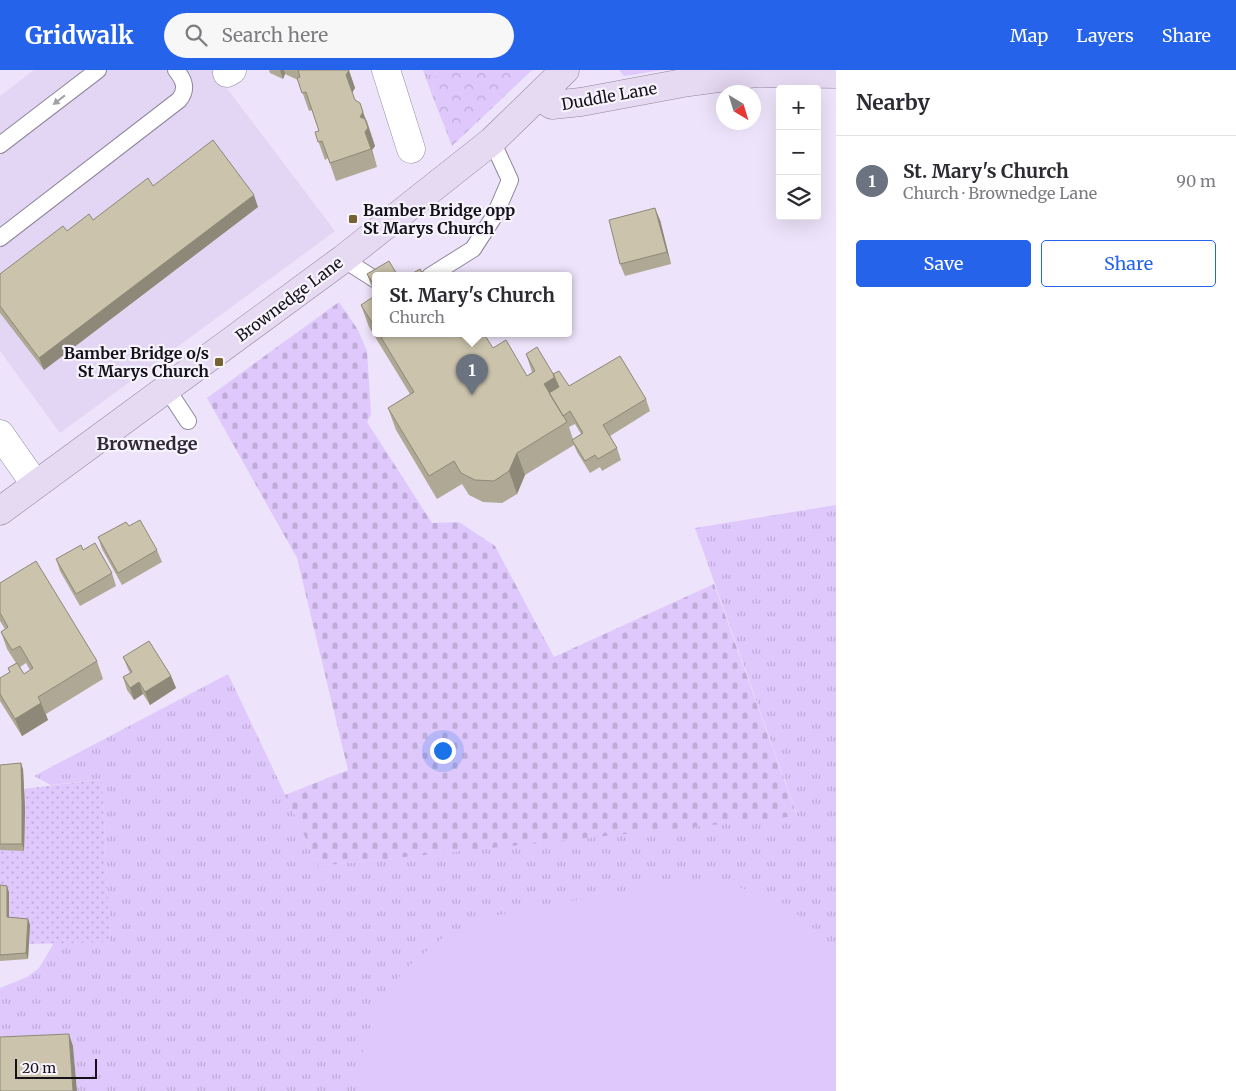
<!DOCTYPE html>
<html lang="en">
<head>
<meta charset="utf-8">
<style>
	:root { --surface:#fff; --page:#f7f7f7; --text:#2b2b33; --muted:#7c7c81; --line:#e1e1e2; --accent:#2563eb }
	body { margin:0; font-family:Merriweather,serif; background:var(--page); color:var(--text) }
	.controls { position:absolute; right:15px; top:15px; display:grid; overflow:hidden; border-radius:5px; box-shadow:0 5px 20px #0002 }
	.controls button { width:45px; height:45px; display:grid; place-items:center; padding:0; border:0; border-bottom:1px solid var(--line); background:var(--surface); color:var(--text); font:25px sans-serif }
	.compass { position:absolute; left:716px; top:15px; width:45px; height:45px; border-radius:50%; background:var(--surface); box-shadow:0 5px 20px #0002; rotate:142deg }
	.scale { position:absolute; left:15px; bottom:12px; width:82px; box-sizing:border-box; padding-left:5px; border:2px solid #141118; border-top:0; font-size:14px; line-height:18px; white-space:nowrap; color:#141118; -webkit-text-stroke:4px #f7f3fc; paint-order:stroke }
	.you { position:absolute; left:442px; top:680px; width:18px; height:18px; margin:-12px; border:4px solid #fff; border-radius:50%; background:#1a73e8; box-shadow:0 0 0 8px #1a73e833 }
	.badge { display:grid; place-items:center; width:32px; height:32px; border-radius:50%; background:var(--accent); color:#fff; font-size:16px; font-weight:700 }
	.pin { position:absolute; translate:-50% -41px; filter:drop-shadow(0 1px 2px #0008) }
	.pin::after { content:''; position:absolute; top:26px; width:18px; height:15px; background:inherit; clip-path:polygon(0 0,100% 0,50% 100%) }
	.popup { position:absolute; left:372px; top:202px; width:200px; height:65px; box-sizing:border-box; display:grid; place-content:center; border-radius:5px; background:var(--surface); filter:drop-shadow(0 1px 4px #0005); font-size:16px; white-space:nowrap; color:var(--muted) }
	.popup b { font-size:19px; color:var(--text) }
	.popup::after { content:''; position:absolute; left:50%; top:100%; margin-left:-10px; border:10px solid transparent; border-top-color:var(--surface) }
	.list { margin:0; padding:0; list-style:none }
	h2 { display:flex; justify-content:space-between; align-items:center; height:65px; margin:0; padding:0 20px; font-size:21px }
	h2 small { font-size:16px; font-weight:400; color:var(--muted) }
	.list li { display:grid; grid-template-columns:32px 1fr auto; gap:15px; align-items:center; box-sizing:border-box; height:90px; padding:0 20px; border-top:1px solid var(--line) }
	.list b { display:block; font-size:19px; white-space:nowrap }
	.list p { margin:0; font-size:16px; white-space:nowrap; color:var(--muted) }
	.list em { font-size:16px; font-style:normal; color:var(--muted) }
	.actions { display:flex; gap:10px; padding:15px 20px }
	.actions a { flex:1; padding:11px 0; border:1px solid var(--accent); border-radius:5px; text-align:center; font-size:18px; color:var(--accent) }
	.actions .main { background:var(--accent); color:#fff }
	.icon { flex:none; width:28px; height:28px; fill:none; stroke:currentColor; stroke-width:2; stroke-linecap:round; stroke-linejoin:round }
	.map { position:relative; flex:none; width:836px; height:1021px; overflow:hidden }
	header { display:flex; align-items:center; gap:30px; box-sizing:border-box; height:70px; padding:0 25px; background:var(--accent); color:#fff }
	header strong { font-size:24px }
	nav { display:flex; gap:28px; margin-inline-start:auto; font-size:18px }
	.search { width:350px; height:45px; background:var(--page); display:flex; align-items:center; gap:12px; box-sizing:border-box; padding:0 18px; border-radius:28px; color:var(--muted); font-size:19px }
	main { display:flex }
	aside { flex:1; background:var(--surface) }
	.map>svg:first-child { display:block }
	.built { fill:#e3d6f4 }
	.grass { fill:url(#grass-tufts) }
	.forest { fill:url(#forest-crowns) }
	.cemetery { fill:url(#cemetery-stones) }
	.park { fill:url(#park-dots) }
	.garden { fill:#dfc8fc }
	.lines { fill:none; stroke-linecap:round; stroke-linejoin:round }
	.lane-casing { stroke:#8f869b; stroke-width:18 }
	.street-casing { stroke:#8f869b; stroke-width:29 }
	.secondary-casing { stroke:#8f869b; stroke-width:29 }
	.lane { stroke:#fff; stroke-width:16 }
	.street { stroke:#fff; stroke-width:28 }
	.secondary { stroke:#e6daf3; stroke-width:28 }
	.wall { fill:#afa894; fill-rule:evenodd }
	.shaded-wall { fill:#8e8878 }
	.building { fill:#cbc3ac; stroke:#8e8878 }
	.oneway { fill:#a1a0a3 }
	.poi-dot { fill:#746230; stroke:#f7f3fc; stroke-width:2 }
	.labels { text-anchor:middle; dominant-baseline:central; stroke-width:4.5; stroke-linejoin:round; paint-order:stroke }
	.street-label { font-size:16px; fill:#141118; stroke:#f7f3fc }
	.poi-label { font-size:16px; font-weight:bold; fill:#141118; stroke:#f7f3fc; text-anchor:start }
	.neighbourhood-label { font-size:18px; font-weight:bold; fill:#2f2839; stroke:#f7f3fc }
</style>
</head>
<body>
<header>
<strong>Gridwalk</strong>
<div class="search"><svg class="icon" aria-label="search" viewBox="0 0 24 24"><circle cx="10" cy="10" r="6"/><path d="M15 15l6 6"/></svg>Search here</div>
<nav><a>Map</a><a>Layers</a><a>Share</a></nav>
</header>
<main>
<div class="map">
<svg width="836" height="1021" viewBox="0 0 836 1021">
	<defs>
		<pattern id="grass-tufts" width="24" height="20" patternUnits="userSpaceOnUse" patternTransform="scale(1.25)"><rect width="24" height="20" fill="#dfc8fc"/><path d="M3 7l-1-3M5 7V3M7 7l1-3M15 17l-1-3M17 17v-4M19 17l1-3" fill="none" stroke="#beabd7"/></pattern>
		<pattern id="forest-crowns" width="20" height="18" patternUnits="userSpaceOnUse" patternTransform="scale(1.25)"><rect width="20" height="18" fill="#dfc8fc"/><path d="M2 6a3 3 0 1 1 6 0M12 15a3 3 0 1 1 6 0" fill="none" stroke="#beabd7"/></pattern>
		<pattern id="cemetery-stones" width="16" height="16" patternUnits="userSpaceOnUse" patternTransform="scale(1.25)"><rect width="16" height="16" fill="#dfc8fc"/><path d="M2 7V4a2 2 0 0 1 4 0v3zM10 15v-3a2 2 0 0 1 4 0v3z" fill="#beabd7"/></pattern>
		<pattern id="park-dots" width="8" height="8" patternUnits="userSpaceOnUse" patternTransform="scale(1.25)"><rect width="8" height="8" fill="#dfc8fc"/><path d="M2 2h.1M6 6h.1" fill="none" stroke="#beabd7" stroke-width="1.8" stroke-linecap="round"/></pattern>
	</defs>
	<rect width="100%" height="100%" fill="#ede3fa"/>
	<path class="built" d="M34,0h179l122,161 -275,202 -60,-82v-255z"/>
	<path class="grass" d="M423,0h13l-4,25z
		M619,0h43l-38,6z
		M836,435v586h-759l-4,-45 -73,4v-62l27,-11 12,-9 15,-25 56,-2 -8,-162 -51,6 -17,-9 194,-102 91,192 478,-51 -102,-287z"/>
	<path class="forest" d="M436,0h96l-80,76 -20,-51z"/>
	<path class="cemetery" d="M339,232l19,28 9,21 4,63 -4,8 65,101 27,-1 36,24 59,111 160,-73 83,232 -478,50 -34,-71 63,-25 -51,-212 -90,-160z"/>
	<path class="park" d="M102,709l8,163 -81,2 1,-18 -21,-3v-31l-9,-1v-41h24v-61z"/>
	<path class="garden" d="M690,809l46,7 49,18 40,34 11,14v139h-476l4,-50 17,-39 24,-33 36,-30 46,-22z"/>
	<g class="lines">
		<defs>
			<path id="lane" d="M0,75l98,-75
				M0,168l179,-138c9,-11 5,-20 -3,-30
				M343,189l33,21
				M430,206l43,-27 22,-34 15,-35 -18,-39
				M167,319l21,32"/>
			<path id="street" d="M386,0l25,79
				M227,3l5,-3
				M0,364l35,50"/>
			<path id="secondary" d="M539,26l13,9 29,-3 102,-19 74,-10 79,1
				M0,441l343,-252 149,-118 73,-71"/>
		</defs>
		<use href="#lane" class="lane-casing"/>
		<use href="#street" class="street-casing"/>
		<use href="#secondary" class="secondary-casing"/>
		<use href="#lane" class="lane"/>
		<use href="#street" class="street"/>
		<use href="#secondary" class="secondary"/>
	</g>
	<path class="wall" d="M269,0h80l6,18 -3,5 3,8 12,20 8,25 -3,4 5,17 -41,14 -8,-23 -3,2 -10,-28 4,-1 -7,-21 -3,1 -11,-31 -13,-6 -2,5 -13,-6z
		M153,116l105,21 -214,163 -44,-57v-39l67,-43 26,-11z
		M660,150l11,44 -46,12 -5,-12z
		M367,204l9,2v58h83l1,3 33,11 34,28 5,-4 -6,-18 43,32 77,13 4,12 -40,25 7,12 4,12 -19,11 -2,-4 -10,6 -13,-21 -3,-7 -49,30 -8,19 -15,9 -19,-1 -14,-7 -7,-11 -25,15 -41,-69 -8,-22 22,-14 -41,-67 -8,-22 14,-9zM575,354l6,10 -8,5 -4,-12z
		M129,456l28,24 5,12 -40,23 -20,-36 -4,-12z
		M83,480l29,23 4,13 -36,20 -20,-35 -4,-12z
		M0,513l97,78 6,18 -57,35 2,6 -26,16 -22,-35v-23l10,-6 -2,-4 8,-5 -9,-14 -6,-17 4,-3 -5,-8zM26,593l4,7 -6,4 -4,-7z
		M123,587l48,19 5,12 -26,17 -7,-11 -9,6 -7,-10 -4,-13 7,-4 -2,-4z
		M0,695l23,4 2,40 -1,42 -24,-1z
		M0,815l9,7v25l19,2 2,6 -2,34 -28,2z"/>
	<path class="shaded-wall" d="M280,0h4l1,4 -2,5z
		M349,1l6,17 -3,5 9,23 -1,-13 15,43 -3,4 5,17 -31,-92z
		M254,125l4,12 -214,163 -5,-12z
		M655,138l5,12 11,44 -4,-12z
		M555,307l8,22 -9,6 -10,-21z
		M517,383l8,22 -8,19 -8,-23z
		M171,606l5,12 -26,17 -5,-13z
		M139,612l4,12 -9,6 -4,-12z
		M41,633l7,17 -26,16 -7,-17z
		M21,693l2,6 2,40 -1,42 -2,-7z
		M7,816l2,6v31l-2,-6z
		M28,849l2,6 -2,34 -2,-6z
		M69,964l4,12 4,45h-4z"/>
	<path class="building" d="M298,0h51l-3,5 9,25 5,3 3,9 -3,5 5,2 3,9 -3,4 6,17 -41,14 -8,-22 -4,1 -3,-10 4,-1 -13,-39 -4,1 -5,-15 3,-1z
		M213,70l41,55 -215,163 -39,-52v-32l63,-48 4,5 22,-17 4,6 55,-42 5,8z
		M655,138l12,44 -47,12 -11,-44z
		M389,191l9,15h-22v12l-9,-14z
		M420,199l4,7h-16z
		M376,225v34l-15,-24z
		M379,264h80l1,3 6,-3h18l9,14 13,-8 21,36 8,-5 -9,-17 11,-7 18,30 -11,7 23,38 -50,31 -8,18 -15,10 -19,-1 -14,-7 -7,-12 -25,15 -41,-68 26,-16z
		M620,286l26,43 -43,26 14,23 -19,11 -3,-4 -10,6 -13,-21 11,-7 -13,-22 -7,5 -14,-23 10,-6 -6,-13 6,-3 10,15z
		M140,450l17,30 -39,23 -20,-36 28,-15 3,4z
		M95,473l17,30 -36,21 -20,-35 25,-14 2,5z
		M36,491l61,100 -59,36 3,6 -26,16 -15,-25v-16l10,-6 -2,-4 9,-5 7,11 9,-6 -13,-22 -8,4 -11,-18 7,-5 -8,-14v-30z
		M149,571l22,35 -26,16 -6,-10 -9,6 -7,-11 9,-5 -9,-15z
		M21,693l1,40v41h-22v-79z
		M0,815l7,1v31l21,2 -2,34 -26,2z
		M69,964l4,57h-73v-54z"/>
	<defs><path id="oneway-solid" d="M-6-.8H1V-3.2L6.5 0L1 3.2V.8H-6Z" transform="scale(1.25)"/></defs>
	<use class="oneway" href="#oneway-solid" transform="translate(59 30) rotate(142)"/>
	<g class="poi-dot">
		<rect x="348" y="144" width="10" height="10" rx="2.5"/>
		<rect x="214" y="287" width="10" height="10" rx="2.5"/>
	</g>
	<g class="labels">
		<g class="street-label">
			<text transform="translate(609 26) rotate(-10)">Duddle Lane</text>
			<text transform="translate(289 229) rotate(-37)">Brownedge Lane</text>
		</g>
		<g class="poi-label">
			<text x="363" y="140">Bamber Bridge opp<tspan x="363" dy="18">St Marys Church</tspan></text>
			<text x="209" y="283" text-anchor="end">Bamber Bridge o/s<tspan x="209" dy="18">St Marys Church</tspan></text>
		</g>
		<g class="neighbourhood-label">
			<text x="147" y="373">Brownedge</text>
		</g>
	</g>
</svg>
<div class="controls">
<button>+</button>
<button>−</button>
<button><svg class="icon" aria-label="layers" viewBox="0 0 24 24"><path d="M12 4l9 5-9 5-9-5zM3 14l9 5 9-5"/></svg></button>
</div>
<svg class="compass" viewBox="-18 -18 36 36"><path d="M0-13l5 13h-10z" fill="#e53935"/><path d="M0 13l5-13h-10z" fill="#7c7c81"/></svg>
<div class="scale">20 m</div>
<div class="you"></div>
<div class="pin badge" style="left:472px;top:325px;background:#6b7280">1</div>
<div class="popup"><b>St. Mary's Church</b>Church</div>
</div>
<aside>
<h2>Nearby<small></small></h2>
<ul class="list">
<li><span class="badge" style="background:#6b7280">1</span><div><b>St. Mary's Church</b><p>Church · Brownedge Lane</p></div><em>90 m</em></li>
</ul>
<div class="actions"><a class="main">Save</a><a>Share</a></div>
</aside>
</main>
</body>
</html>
